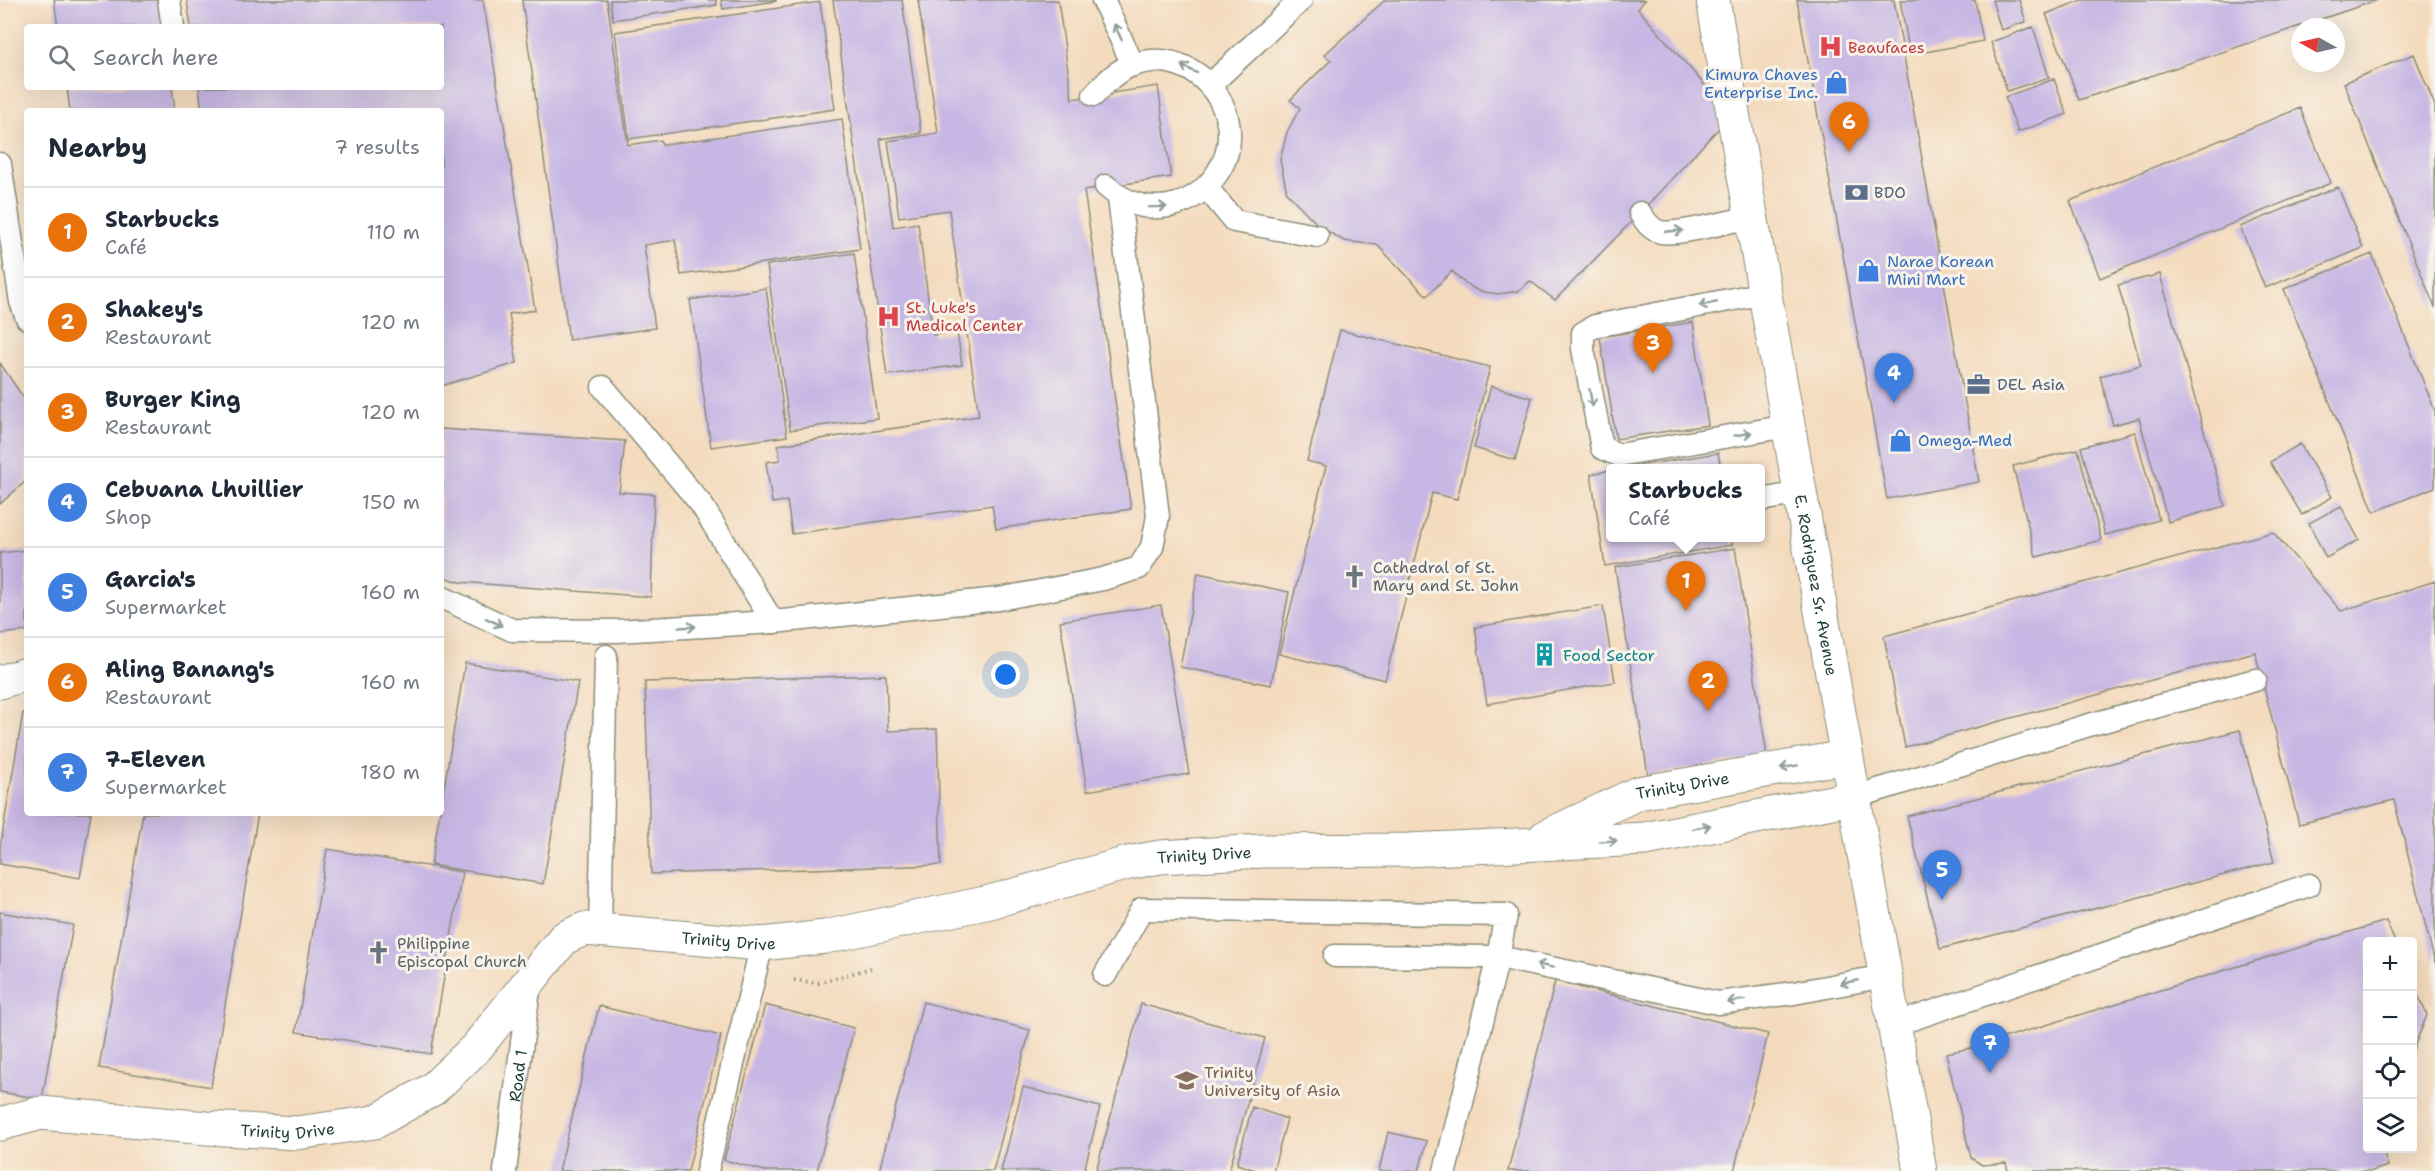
<!DOCTYPE html>
<html lang="en">
<head>
<meta charset="utf-8">
<style>
	:root { --surface:#fff; --page:#f6f6f7; --text:#1f2937; --muted:#747a83; --line:#e0e1e3; --accent:#1f6fb2 }
	body { margin:0; font-family:"Shantell Sans",sans-serif; background:var(--page); color:var(--text) }
	.controls { position:absolute; right:18px; bottom:18px; display:grid; overflow:hidden; border-radius:6px; box-shadow:0 6px 24px #0002 }
	.controls button { width:54px; height:54px; display:grid; place-items:center; padding:0; border:0; border-bottom:2px solid var(--line); background:var(--surface); color:var(--text); font:30px sans-serif }
	.compass { position:absolute; left:2291px; top:18px; width:54px; height:54px; border-radius:50%; background:var(--surface); box-shadow:0 6px 24px #0002; rotate:278deg }
	.you { position:absolute; left:1006px; top:675px; width:21px; height:21px; margin:-15px; border:4px solid #fff; border-radius:50%; background:#1a73e8; box-shadow:0 0 0 9px #1a73e833 }
	.badge { display:grid; place-items:center; width:39px; height:39px; border-radius:50%; background:var(--accent); color:#fff; font-size:20px; font-weight:700 }
	.pin { position:absolute; translate:-50% -50px; filter:drop-shadow(0 2px 3px #0008) }
	.pin::after { content:''; position:absolute; top:32px; width:21px; height:18px; background:inherit; clip-path:polygon(0 0,100% 0,50% 100%) }
	.popup { position:absolute; left:1606px; top:464px; width:159px; height:78px; box-sizing:border-box; display:grid; place-content:center; border-radius:6px; background:var(--surface); filter:drop-shadow(0 2px 4px #0005); font-size:20px; white-space:nowrap; color:var(--muted) }
	.popup b { font-size:22px; color:var(--text) }
	.popup::after { content:''; position:absolute; left:50%; top:100%; margin-left:-12px; border:12px solid transparent; border-top-color:var(--surface) }
	.list { margin:0; padding:0; list-style:none }
	h2 { display:flex; justify-content:space-between; align-items:center; height:78px; margin:0; padding:0 24px; font-size:26px }
	h2 small { font-size:20px; font-weight:400; color:var(--muted) }
	.list li { display:grid; grid-template-columns:39px 1fr auto; gap:18px; align-items:center; box-sizing:border-box; height:90px; padding:0 24px; border-top:2px solid var(--line) }
	.list b { display:block; font-size:22px; white-space:nowrap }
	.list p { margin:0; font-size:20px; white-space:nowrap; color:var(--muted) }
	.list em { font-size:20px; font-style:normal; color:var(--muted) }
	.icon { flex:none; width:33px; height:33px; fill:none; stroke:currentColor; stroke-width:2; stroke-linecap:round; stroke-linejoin:round }
	.map { position:relative; flex:none; width:2435px; height:1171px; overflow:hidden }
	.search { position:absolute; background:var(--surface); box-shadow:0 6px 24px #0002; left:24px; top:24px; width:420px; height:66px; display:flex; align-items:center; gap:15px; box-sizing:border-box; padding:0 21px; border-radius:6px; color:var(--muted); font-size:22px }
	.panel { position:absolute; background:var(--surface); box-shadow:0 6px 24px #0002; left:24px; top:108px; width:420px; height:708px; border-radius:6px }
	.map>svg:first-child { display:block }
	.building { fill:#c8b7e4 }
	.lines { fill:none; stroke-linecap:round; stroke-linejoin:round }
	.service-casing { stroke:#8a8c79; stroke-width:25 }
	.minor-casing { stroke:#8a8c79; stroke-width:35 }
	.secondary-casing { stroke:#8a8c79; stroke-width:35 }
	.path { stroke:#8a8c79; stroke-width:4; stroke-dasharray:1.5 4.5; stroke-linecap:butt }
	.service { stroke:#fff; stroke-width:22 }
	.minor { stroke:#fff; stroke-width:33 }
	.secondary { stroke:#fff; stroke-width:33 }
	.oneway { stroke:#8f9e9a }
	.labels { text-anchor:middle; dominant-baseline:central; stroke-width:6; stroke-linejoin:round; paint-order:stroke }
	.health-label { font-size:16px; fill:#be3a42; stroke:#f7f3e8; text-anchor:start }
	.shop-label { font-size:16px; fill:#366cbe; stroke:#f7f3e8; text-anchor:start }
	.service-label { font-size:16px; fill:#4e5e75; stroke:#f7f3e8; text-anchor:start }
	.worship-label { font-size:16px; fill:#5b616d; stroke:#f7f3e8; text-anchor:start }
	.street-label { font-size:16px; fill:#1f3d34; stroke:#f7f3e8 }
	.culture-label { font-size:16px; fill:#0d838f; stroke:#f7f3e8; text-anchor:start }
	.education-label { font-size:16px; fill:#785e54; stroke:#f7f3e8; text-anchor:start }
</style>
</head>
<body>
<div class="map">
<svg width="2435" height="1171" viewBox="0 0 2435 1171">
	<rect width="100%" height="100%" fill="#f7f3e8"/>
	<filter id="ink" filterUnits="userSpaceOnUse"><feTurbulence type="fractalNoise" baseFrequency=".0167" numOctaves="2"/><feDisplacementMap in="SourceGraphic" scale="12" xChannelSelector="R" yChannelSelector="G"/><feConvolveMatrix kernelMatrix="1 2 1 2 8 2 1 2 1" color-interpolation-filters="sRGB"/></filter>
	<filter id="wash" filterUnits="userSpaceOnUse"><feTurbulence type="fractalNoise" baseFrequency=".008" numOctaves="4" result="noise"/><feDisplacementMap in="SourceGraphic" scale="24" xChannelSelector="R" yChannelSelector="G"/><feGaussianBlur stdDeviation="1.35" result="paint"/><feColorMatrix in="noise" values="0 0 0 0 0 0 0 0 0 0 0 0 0 0 0 0 0 1.4 0 .05"/><feComposite in="paint" operator="in"/></filter>
	<g filter="url(#wash)">
		<rect width="100%" height="100%" fill="#f4dbbe"/>
		<g id="blocks">
			<path class="building" d="M54,0h105l4,27h-105z
				M187,0h296l52,310 -26,4 8,49 -76,23v-275h-239l-3,-24h242v-60h-250z
				M522,0h85l21,145 33,-5 1,5 180,-26 18,130 -179,26 -6,-35 -31,5 11,83 -86,12z
				M610,0h106l1,5 -104,15z
				M721,0h55v1l-53,8z
				M833,0h69l19,133 -41,6 13,88 25,-4 15,112 24,-3 5,33 -75,10z
				M918,0h140l14,99 86,-13 13,91 -87,13 47,319 -135,20 -4,-24 -200,29 -5,-33 -15,2 -6,-41 14,-2 -2,-15 201,-29 -30,-206 -50,7 -11,-76 50,-8z
				M1385,0h260l-7,9 93,106 -91,98 -85,87 -25,-19 -11,10 -21,3 -20,-3 -16,-10 -10,-10 -25,25 -50,-51 -33,-4 -24,-14 -33,-34 -7,-33 7,-28 13,-24 -10,-8 41,-40 -7,-5z
				M1797,0h97l85,482 -92,17z
				M1900,0h75l8,41 -73,14z
				M1992,0h27l7,22 -25,8z
				M2082,0h296l-299,100 -33,-86z
				M820,2l15,107 -206,30 -14,-107z
				M2033,27l16,50 -42,14 -16,-49z
				M2414,54l21,52v202l-91,-225z
				M2054,79l13,35 -49,18 -13,-35z
				M67,87h105l3,24h-105z
				M2300,108l31,75 -231,95 -30,-77z
				M2338,187l25,61 -98,40 -25,-61z
				M854,253l23,165 -87,12 -23,-165z
				M2372,254l63,157v76l-61,25 -90,-223z
				M2160,274l65,232 -57,16 -29,-104 -26,7 -13,-49 41,-11 -23,-80z
				M766,288l21,148 -76,11 -21,-147z
				M1693,322l15,103 -92,14 -16,-102z
				M1340,330l150,37 -33,132 -25,-6 -47,187 -106,-26 47,-188 -19,-5z
				M0,363l27,40v77l-27,24z
				M1491,386l41,12 -17,62 -41,-12z
				M441,429l184,12 -6,51 35,2 -3,103 -191,-15 -19,-6z
				M2135,432l24,88 -54,15 -24,-88z
				M2300,444l32,53 -30,18 -32,-53z
				M2078,449l23,91 -65,17 -23,-91z
				M1718,453l3,15h-91v-1z
				M1611,470v68h120l1,7 -127,21 -14,-92z
				M2341,506l18,34 -33,18 -17,-35z
				M2273,532l68,79 94,-30v382l-41,-163 -95,24 -44,-172 -350,95 -21,-111z
				M1735,548l32,208 -119,19 -33,-208z
				M27,550v81l-27,3v-81z
				M1198,573l91,19 -18,93 -91,-18z
				M1161,605l28,169 -102,17 -27,-170z
				M1603,606l12,76 -128,22 -12,-77z
				M465,663l113,19 -35,202 -112,-19z
				M886,675l2,56 49,-2 4,136 -290,9 -6,-192z
				M23,713h4v100h64l-11,65 -80,-14v-17z
				M2240,730l34,132 -334,87 -33,-133z
				M143,813h115l-47,274 -112,-19z
				M327,849l135,23 -31,182 -135,-22z
				M0,912l73,13 -31,174 -42,-7z
				M2386,921l9,21h-27v206h14l6,18 -16,5h-364l-2,-8 -24,2 -11,-7 -25,-105 25,-5z
				M1555,981l213,53 -34,137h-226z
				M2412,982l15,33 -14,35h-1z
				M923,1002l107,28 -37,141h-114z
				M1141,1004l124,34 -36,133h-133z
				M765,1005l89,23 -37,143h-52l-41,-11z
				M599,1006l122,30 -33,135h-129z
				M1023,1087l77,20 -16,64h-83z
				M1252,1107l35,12 -14,52h-15l-21,-7z
				M1388,1132l39,9 -8,30h-40z"/>
		</g>
	</g>
	<g filter="url(#ink)">
		<use href="#blocks" fill-opacity="0" stroke="#8a8c79" stroke-width="1.5"/>
		<g class="lines">
			<defs>
				<g id="service">
					<path d="M169,0l4,27"/>
					<path d="M1103,0l30,65"/>
					<path d="M1210,85l91,-85"/>
					<path d="M1094,95c12,-13 23,-25 39,-30 65,-23 123,55 83,110 -10,14 -22,24 -39,29 -27,8 -51,0 -71,-18"/>
					<path d="M0,164l21,138 6,16"/>
					<path d="M1207,188l27,33 83,15"/>
					<path d="M1640,213c5,8 11,17 21,19 18,3 70,-11 90,-15"/>
					<path d="M1765,293l-170,33 -12,7v16l19,99 17,7 169,-29"/>
					<path d="M603,387l98,117 72,118"/>
					<path d="M1761,500l39,-7"/>
					<path d="M441,597l71,33 104,1 157,-9 226,-23 104,-20 36,-11 13,-21 6,-31 -39,-318"/>
					<path d="M1852,798l237,-73 166,-45"/>
					<path d="M600,930l6,-274"/>
					<path d="M1335,956l163,1 220,46 76,-10 91,-17"/>
					<path d="M1105,975l37,-66 364,6 -8,42 -53,214"/>
					<path d="M1894,1025l415,-140"/>
					<path id="s1" d="M505,1171l25,-189"/>
					<path d="M707,1171l55,-227"/>
				</g>
				<g id="minor">
					<path d="M0,682l27,-8"/>
					<path id="s2" d="M1545,837l93,-44 208,-36"/>
					<path id="s3" d="M0,1124l41,-11 166,15 90,5 78,-11 58,-33 43,-41 88,-110 20,-9 178,15 63,-7 165,-35 138,-39 32,-6 103,-6 145,-1 237,-11 207,-41"/>
				</g>
				<g id="secondary">
					<path id="s4" d="M1713,0l207,1171"/>
				</g>
			</defs>
			<use href="#service" class="service-casing"/>
			<use href="#minor" class="minor-casing"/>
			<use href="#secondary" class="secondary-casing"/>
			<path class="path" d="M794,980l24,3 53,-15"/>
			<use href="#service" class="service"/>
			<use href="#minor" class="minor"/>
			<use href="#secondary" class="secondary"/>
		</g>
		<defs><path id="oneway-shaft" d="M-6 0H5M1.5-3L5.5 0L1.5 3" fill="none" stroke-width="1.6" stroke-linecap="round" stroke-linejoin="round" transform="scale(1.5)"/></defs>
		<g class="oneway">
			<use href="#oneway-shaft" transform="translate(1118 32) rotate(-115)"/>
			<use href="#oneway-shaft" transform="translate(1189 69) rotate(-153)"/>
			<use href="#oneway-shaft" transform="translate(1158 207) rotate(-1)"/>
			<use href="#oneway-shaft" transform="translate(1674 231) rotate(-5)"/>
			<use href="#oneway-shaft" transform="translate(1708 304) rotate(169)"/>
			<use href="#oneway-shaft" transform="translate(1591 398) rotate(80)"/>
			<use href="#oneway-shaft" transform="translate(1743 434) rotate(-10)"/>
			<use href="#oneway-shaft" transform="translate(494 622) rotate(25)"/>
			<use href="#oneway-shaft" transform="translate(687 627) rotate(-3)"/>
			<use href="#oneway-shaft" transform="translate(1789 767) rotate(170)"/>
			<use href="#oneway-shaft" transform="translate(1702 827) rotate(-12)"/>
			<use href="#oneway-shaft" transform="translate(1608 841) rotate(-3)"/>
			<use href="#oneway-shaft" transform="translate(1545 966) rotate(-168)"/>
			<use href="#oneway-shaft" transform="translate(1849 982) rotate(170)"/>
			<use href="#oneway-shaft" transform="translate(1736 1001) rotate(173)"/>
		</g>
	</g>
	<defs>
		<symbol id="hospital-bare" viewBox="-9 -9 18 18"><path d="M-5-5h3v3.5h4V-5h3V5h-3V1.5h-4V5h-3Z" fill="#e0444e" stroke="#f7f3e8" stroke-width="2.5" paint-order="stroke"/></symbol>
		<symbol id="shop-bare" viewBox="-9 -9 18 18"><path d="M-5-2.5h2.3a2.7 3.5 0 0 1 5.4 0H5L5.5 6h-11ZM-1.5-2.5h3a1.5 2.3 0 0 0-3 0Z" fill="#3f7fe0" stroke="#f7f3e8" stroke-width="2.5" paint-order="stroke"/></symbol>
		<symbol id="bank-bare" viewBox="-9 -9 18 18"><path d="M-6-4H6V4H-6ZM0-2.3a2.3 2.3 0 1 0 0 4.6a2.3 2.3 0 1 0 0-4.6Z" fill="#5c6f8a" stroke="#f7f3e8" stroke-width="2.5" paint-order="stroke"/></symbol>
		<symbol id="office-bare" viewBox="-9 -9 18 18"><path d="M-6-3h4V-5.5h4V-3h4V5H-6ZM-1-4.5V-3h2v-1.5ZM-6 0V1H6V0Z" fill="#5c6f8a" stroke="#f7f3e8" stroke-width="2.5" paint-order="stroke"/></symbol>
		<symbol id="church-bare" viewBox="-9 -9 18 18"><path d="M-1.2-6h2.4v3.5h3.3v2.4h-3.3V6h-2.4V-.1h-3.3v-2.4h3.3Z" fill="#6b7280" stroke="#f7f3e8" stroke-width="2.5" paint-order="stroke"/></symbol>
		<symbol id="building-bare" viewBox="-9 -9 18 18"><path d="M-4-6H4V6H1V3H-1V6H-4ZM-2.5-4.3h1.7v1.8h-1.7ZM.8-4.3h1.7v1.8H.8ZM-2.5-1h1.7V.8h-1.7ZM.8-1h1.7V.8H.8Z" fill="#0f9aa8" stroke="#f7f3e8" stroke-width="2.5" paint-order="stroke"/></symbol>
		<symbol id="university-bare" viewBox="-9 -9 18 18"><path d="M0-5L7-2L0 1L-7-2ZM-4 1L0 2.5L4 1V4Q0 6-4 4Z" fill="#8d6e63" stroke="#f7f3e8" stroke-width="2.5" paint-order="stroke"/></symbol>
	</defs>
	<g fill-rule="evenodd">
		<use href="#hospital-bare" x="1814" y="30" width="33" height="33"/>
		<use href="#shop-bare" x="1820" y="66" width="33" height="33"/>
		<use href="#bank-bare" x="1840" y="176" width="33" height="33"/>
		<use href="#shop-bare" x="1852" y="254" width="33" height="33"/>
		<use href="#hospital-bare" x="872" y="300" width="33" height="33"/>
		<use href="#office-bare" x="1962" y="368" width="33" height="33"/>
		<use href="#shop-bare" x="1884" y="424" width="33" height="33"/>
		<use href="#church-bare" x="1338" y="560" width="33" height="33"/>
		<use href="#building-bare" x="1528" y="638" width="33" height="33"/>
		<use href="#church-bare" x="362" y="936" width="33" height="33"/>
		<use href="#university-bare" x="1170" y="1064" width="33" height="33"/>
	</g>
	<g class="labels">
		<g class="health-label">
			<text x="1848" y="47">Beaufaces</text>
			<text x="906" y="307">St. Luke's<tspan x="906" dy="18">Medical Center</tspan></text>
		</g>
		<g class="shop-label">
			<text x="1818" y="74" text-anchor="end">Kimura Chaves<tspan x="1818" dy="18">Enterprise Inc.</tspan></text>
			<text x="1887" y="261">Narae Korean<tspan x="1887" dy="18">Mini Mart</tspan></text>
			<text x="1918" y="440">Omega-Med</text>
		</g>
		<g class="service-label">
			<text x="1874" y="192">BDO</text>
			<text x="1997" y="384">DEL Asia</text>
		</g>
		<g class="worship-label">
			<text x="1373" y="567">Cathedral of St.<tspan x="1373" dy="18">Mary and St. John</tspan></text>
			<text x="397" y="943">Philippine<tspan x="397" dy="18">Episcopal Church</tspan></text>
		</g>
		<g class="street-label">
			<text stroke="none"><textPath href="#s4" startOffset="594">E. Rodriguez Sr. Avenue</textPath></text>
			<text stroke="none"><textPath href="#s2" startOffset="148">Trinity Drive</textPath></text>
			<text stroke="none"><textPath href="#s3" startOffset="1298">Trinity Drive</textPath></text>
			<text stroke="none"><textPath href="#s3" startOffset="812">Trinity Drive</textPath></text>
			<text stroke="none"><textPath href="#s1" startOffset="96">Road 1</textPath></text>
			<text stroke="none"><textPath href="#s3" startOffset="290">Trinity Drive</textPath></text>
		</g>
		<g class="culture-label">
			<text x="1563" y="655">Food Sector</text>
		</g>
		<g class="education-label">
			<text x="1204" y="1072">Trinity<tspan x="1204" dy="18">University of Asia</tspan></text>
		</g>
	</g>
</svg>
<div class="controls">
<button>+</button>
<button>−</button>
<button><svg class="icon" aria-label="locate" viewBox="0 0 24 24"><circle cx="12" cy="12" r="6"/><path d="M12 2v4M12 18v4M2 12h4M18 12h4"/></svg></button>
<button><svg class="icon" aria-label="layers" viewBox="0 0 24 24"><path d="M12 4l9 5-9 5-9-5zM3 14l9 5 9-5"/></svg></button>
</div>
<svg class="compass" viewBox="-18 -18 36 36"><path d="M0-13l5 13h-10z" fill="#e53935"/><path d="M0 13l5-13h-10z" fill="#747a83"/></svg>
<div class="you"></div>
<div class="pin badge" style="left:1686px;top:611px;background:#e8710a">1</div>
<div class="popup"><b>Starbucks</b>Café</div>
<div class="pin badge" style="left:1708px;top:711px;background:#e8710a">2</div>
<div class="pin badge" style="left:1653px;top:373px;background:#e8710a">3</div>
<div class="pin badge" style="left:1894px;top:403px;background:#3f7fe0">4</div>
<div class="pin badge" style="left:1942px;top:900px;background:#3f7fe0">5</div>
<div class="pin badge" style="left:1849px;top:152px;background:#e8710a">6</div>
<div class="pin badge" style="left:1990px;top:1073px;background:#3f7fe0">7</div>
<div class="search"><svg class="icon" aria-label="search" viewBox="0 0 24 24"><circle cx="10" cy="10" r="6"/><path d="M15 15l6 6"/></svg>Search here</div>
<section class="panel">
<h2>Nearby<small>7 results</small></h2>
<ul class="list">
<li><span class="badge" style="background:#e8710a">1</span><div><b>Starbucks</b><p>Café</p></div><em>110 m</em></li>
<li><span class="badge" style="background:#e8710a">2</span><div><b>Shakey's</b><p>Restaurant</p></div><em>120 m</em></li>
<li><span class="badge" style="background:#e8710a">3</span><div><b>Burger King</b><p>Restaurant</p></div><em>120 m</em></li>
<li><span class="badge" style="background:#3f7fe0">4</span><div><b>Cebuana Lhuillier</b><p>Shop</p></div><em>150 m</em></li>
<li><span class="badge" style="background:#3f7fe0">5</span><div><b>Garcia's</b><p>Supermarket</p></div><em>160 m</em></li>
<li><span class="badge" style="background:#e8710a">6</span><div><b>Aling Banang's</b><p>Restaurant</p></div><em>160 m</em></li>
<li><span class="badge" style="background:#3f7fe0">7</span><div><b>7-Eleven</b><p>Supermarket</p></div><em>180 m</em></li>
</ul>
</section>
</div>
</body>
</html>
